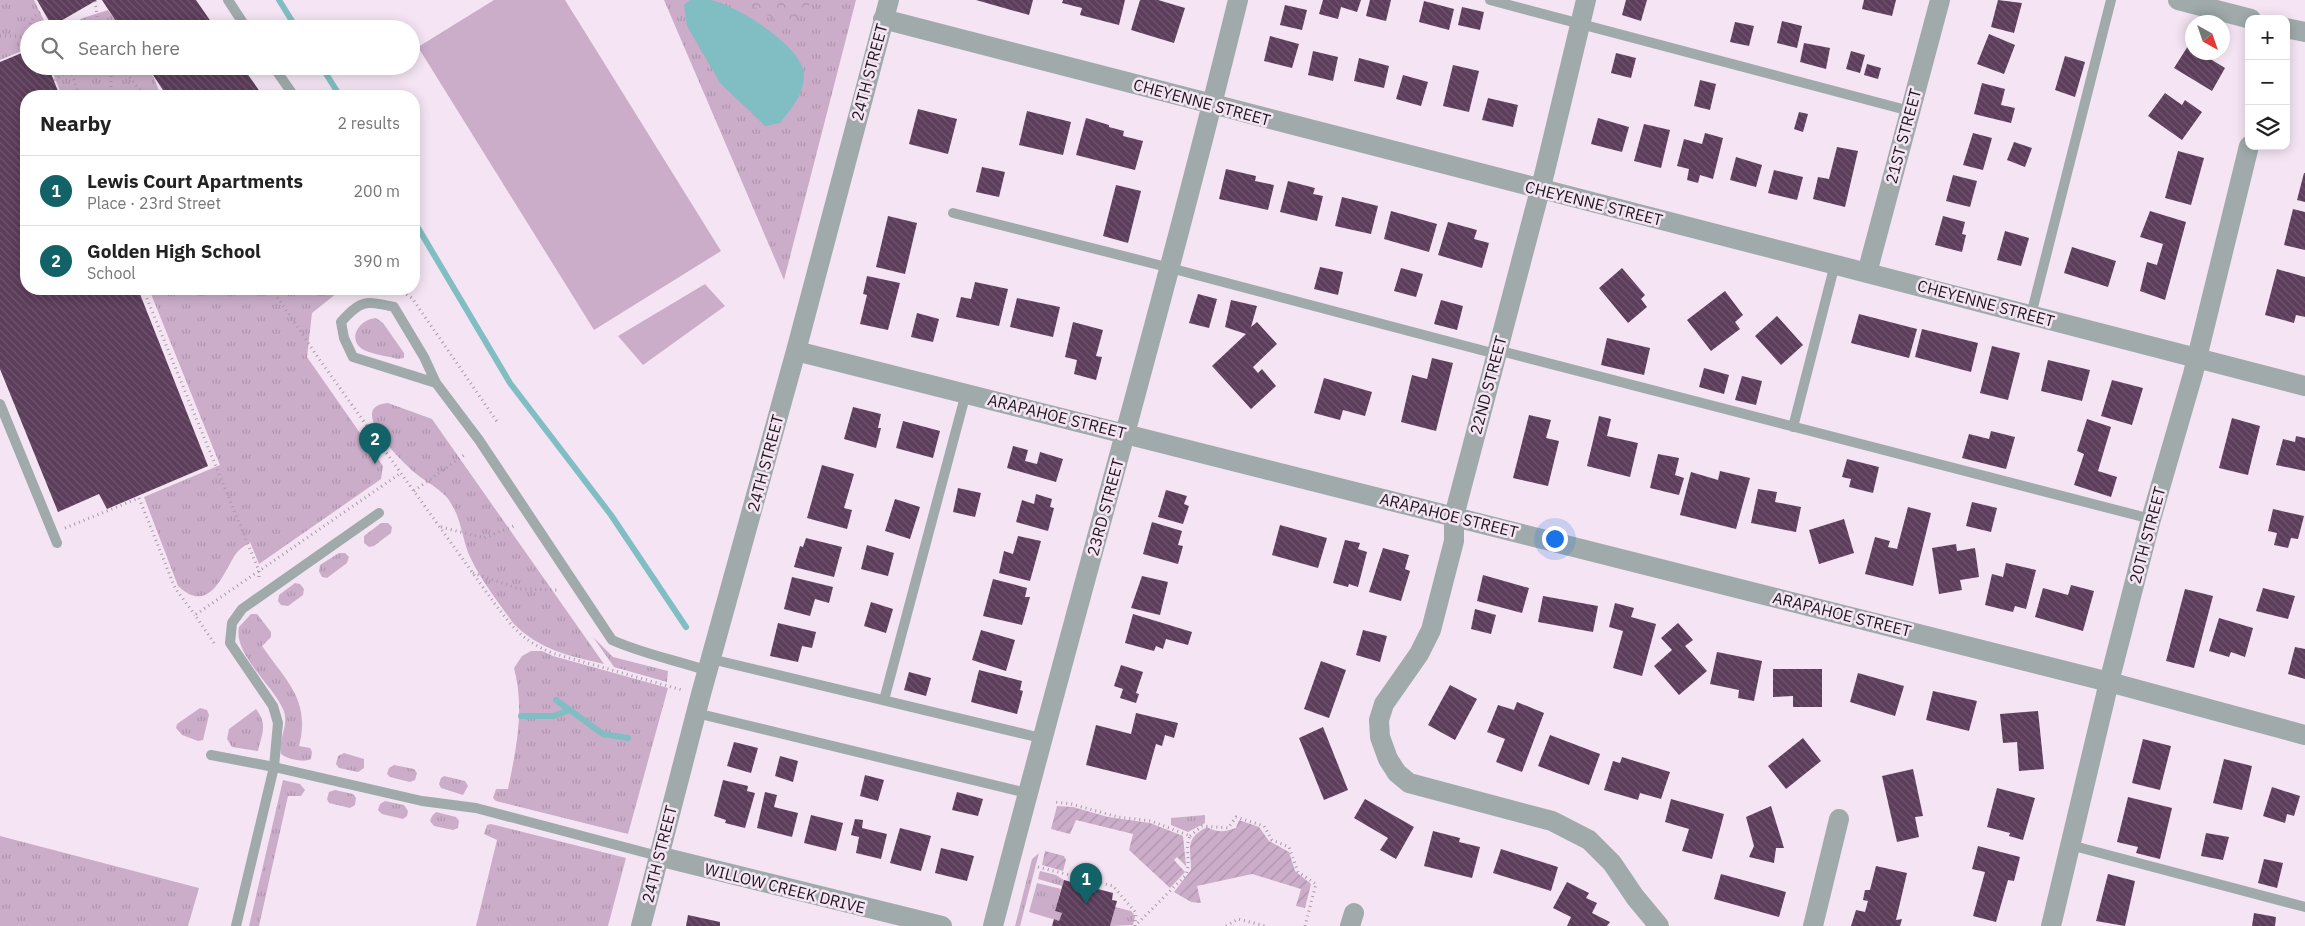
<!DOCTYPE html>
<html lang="en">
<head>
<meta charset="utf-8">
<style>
	:root { --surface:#fff; --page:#f2f2f2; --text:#222; --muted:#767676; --line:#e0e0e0; --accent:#126268 }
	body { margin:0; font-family:"IBM Plex Sans",sans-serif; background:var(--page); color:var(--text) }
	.controls { position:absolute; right:15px; top:15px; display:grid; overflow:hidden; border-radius:10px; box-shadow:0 2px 12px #0003 }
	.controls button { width:45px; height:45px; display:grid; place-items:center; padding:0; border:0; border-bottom:1px solid var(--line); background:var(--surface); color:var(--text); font:25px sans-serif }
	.compass { position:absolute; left:2185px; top:15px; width:45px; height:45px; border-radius:50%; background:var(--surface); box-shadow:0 2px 12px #0003; rotate:140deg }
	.you { position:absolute; left:1554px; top:538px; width:18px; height:18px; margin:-12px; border:4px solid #fff; border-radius:50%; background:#1a73e8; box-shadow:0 0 0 8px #1a73e833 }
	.badge { display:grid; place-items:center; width:32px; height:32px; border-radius:50%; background:var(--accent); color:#fff; font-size:16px; font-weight:700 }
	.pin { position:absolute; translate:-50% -41px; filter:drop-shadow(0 1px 2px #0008) }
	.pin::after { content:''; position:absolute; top:26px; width:18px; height:15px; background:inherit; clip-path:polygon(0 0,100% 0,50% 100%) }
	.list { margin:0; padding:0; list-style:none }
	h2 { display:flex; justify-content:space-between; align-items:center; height:65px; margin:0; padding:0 20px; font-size:21px }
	h2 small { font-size:16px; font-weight:400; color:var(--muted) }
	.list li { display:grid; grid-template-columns:32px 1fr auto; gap:15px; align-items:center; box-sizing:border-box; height:70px; padding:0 20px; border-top:1px solid var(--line) }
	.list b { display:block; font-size:19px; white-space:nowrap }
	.list p { margin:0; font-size:16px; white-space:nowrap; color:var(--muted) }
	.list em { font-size:16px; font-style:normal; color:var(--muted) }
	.icon { flex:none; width:28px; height:28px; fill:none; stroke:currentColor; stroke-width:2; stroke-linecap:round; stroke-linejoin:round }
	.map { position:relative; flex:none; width:2305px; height:926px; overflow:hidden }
	.search { position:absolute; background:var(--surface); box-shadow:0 2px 12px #0003; left:20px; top:20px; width:400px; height:55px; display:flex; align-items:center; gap:12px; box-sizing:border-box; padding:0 18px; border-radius:28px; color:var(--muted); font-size:19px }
	.panel { position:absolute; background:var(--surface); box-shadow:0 2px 12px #0003; left:20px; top:90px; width:400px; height:205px; border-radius:20px }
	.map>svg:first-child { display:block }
	.grass { fill:url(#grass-tufts) }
	.forest { fill:url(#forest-crowns) }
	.park { fill:#cbadc9 }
	.garden { fill:url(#garden-furrows) }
	.water { fill:#81bec3 }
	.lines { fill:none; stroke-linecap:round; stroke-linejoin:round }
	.stream { stroke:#81bec3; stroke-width:6 }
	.building { fill:url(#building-back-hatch) }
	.path { stroke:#a69aa5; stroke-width:3; stroke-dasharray:1 4; stroke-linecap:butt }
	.lane { stroke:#a0aaab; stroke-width:10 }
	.street { stroke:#a0aaab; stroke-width:20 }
	.labels { text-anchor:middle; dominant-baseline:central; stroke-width:5; stroke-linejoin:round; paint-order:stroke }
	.street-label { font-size:16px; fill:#1d171c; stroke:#f5e5f4 }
</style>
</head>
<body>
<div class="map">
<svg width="2305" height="926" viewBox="0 0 2305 926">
	<defs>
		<pattern id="grass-tufts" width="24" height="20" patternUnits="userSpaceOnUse" patternTransform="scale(1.25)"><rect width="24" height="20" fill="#cbadc9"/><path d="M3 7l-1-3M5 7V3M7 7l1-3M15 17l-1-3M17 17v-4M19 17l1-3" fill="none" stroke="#ae94ac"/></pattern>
		<pattern id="forest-crowns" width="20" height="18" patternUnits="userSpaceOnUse" patternTransform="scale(1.25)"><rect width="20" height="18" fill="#cbadc9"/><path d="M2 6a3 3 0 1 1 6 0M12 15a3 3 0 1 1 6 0" fill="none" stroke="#ae94ac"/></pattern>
		<pattern id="garden-furrows" width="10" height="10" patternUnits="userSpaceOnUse" patternTransform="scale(1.25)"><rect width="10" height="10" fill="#cbadc9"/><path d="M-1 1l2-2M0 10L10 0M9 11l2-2" fill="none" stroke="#ae94ac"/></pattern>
		<pattern id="building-back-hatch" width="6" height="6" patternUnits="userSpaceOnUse" patternTransform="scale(1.25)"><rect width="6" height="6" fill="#5c3d5b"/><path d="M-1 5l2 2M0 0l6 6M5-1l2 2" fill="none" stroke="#6f566e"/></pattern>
	</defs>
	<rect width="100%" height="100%" fill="#f5e5f4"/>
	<path class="grass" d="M0,0h34l14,29h-19v19l-29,12z
		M664,0h192l-72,280z
		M108,10l13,19h-59l21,-11z
		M50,66h96l8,12 7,18h-99z
		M149,289h193l-30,24 -5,44 76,109 -2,13 -122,85 -9,-22c-5,4 -11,7 -15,13 -13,21 -26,60 -57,31l-34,-89 76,-32z
		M376,318l7,5 21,30v5l-6,1c-10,-3 -24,-4 -34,-9 -18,-10 -5,-31 12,-32z
		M388,403l44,16 172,245c-34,-8 -65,-14 -91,-41 -14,-20 -31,-41 -42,-64 -9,-18 -9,-40 -21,-57 -2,-4 -6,-8 -10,-11 -8,-7 -17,-11 -25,-18 -12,-10 -71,-67 -27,-70z
		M381,523h7l4,4 -1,6 -17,13 -5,1 -5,-4v-7z
		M339,553h6l4,4 -2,6 -20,15 -5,-1 -3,-6 1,-6z
		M295,583l5,1 4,5 -1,6 -15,11 -7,-1 -3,-4 1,-6z
		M251,614h6l14,18v5l-9,9c24,35 49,54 37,100l11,2 2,4 -1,7c-7,4 -24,0 -30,-5 -3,-16 9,-29 2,-45 -11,-25 -50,-55 -44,-82z
		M593,637l20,20 55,14 -1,11 -53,-15z
		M531,651h11l11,5 115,32 -40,146 -132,-33 -3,-3 3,-9h12c8,-39 17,-80 6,-121l8,-12z
		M200,708l7,2 2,5 -6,25 -5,1 -16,-6 -6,-7 1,-4z
		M256,709c12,16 6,24 2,42l-26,-4 -5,-8 2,-10z
		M344,753l20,6v9l-6,4 -19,-4 -3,-4 2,-8z
		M394,765l20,4 3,4 -2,7 -5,2 -20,-5 -3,-3 2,-6z
		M444,776l21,5 3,5 -5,9 -22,-7 -2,-4 2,-6z
		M283,780l17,4 5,6 -4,6h-13l-29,130h-10z
		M335,790l18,4 3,4 -1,7 -5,3 -21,-5 -2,-4 2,-7z
		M385,801l19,4 4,6 -1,5 -4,3 -21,-5 -4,-4 2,-6z
		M436,812l20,5 3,4 -1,7 -5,2 -19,-4 -4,-5 2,-5z
		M1205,815v8l-17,9 -17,-7v-7z
		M491,824l135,34 -18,68h-132l21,-86 -13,-6 3,-9z
		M0,836l199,52 -11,38h-188z
		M1039,853l-19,73h-5l17,-67z
		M1040,871l16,4 8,5 -2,6 -24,-7z
		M1037,883l24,6 -6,22 7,2 -3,8 -30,-9z
		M1115,907l16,4 4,5 -2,9 -23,1z"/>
	<path class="forest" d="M745,0h69l-20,22 -21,-3z"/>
	<path class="park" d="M494,0h71l156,251 -127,79 -176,-283z
		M705,284l20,22 -82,59 -25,-29z"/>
	<path class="garden" d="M1057,806l16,1 35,10 42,6 33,13 3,30 -9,-9 -3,3 11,12 -15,16 -41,-38 4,-16 -57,-14 -6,14 -19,-5z
		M1239,820l20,7 10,14 20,11 6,19 16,13 -6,24 -9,-2 5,-17 -49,-15 -55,12 4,17 -10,-1 -17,-10 17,-22c0,-22 -7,-31 16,-43 11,6 17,5 29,1z
		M1045,851l19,5 2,4 -3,11 -21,-6z"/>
	<path class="water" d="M690,0c7,0 14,0 20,0 25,4 96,48 94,76 -1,20 -13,33 -24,47l-15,3 -45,-43 -33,-57 -3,-21z"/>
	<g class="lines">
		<path class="stream" d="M279,0l18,29
			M321,66l19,30
			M414,221l96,162 101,132 75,112
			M556,700l47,34 25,4
			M521,716h32l17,-6"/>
	</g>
	<path class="building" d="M37,0h60l-45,26z
		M102,0h94l20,29h-95z
		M976,0h57l-4,15z
		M1063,0h62l-6,25 -39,-10 2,-7 -20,-5z
		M1140,0h18l27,8 -11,35 -43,-13z
		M1323,0h38l-4,12 -16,-5 -3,12 -19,-5z
		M1370,0h21l-5,21 -20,-5z
		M1626,0h21l-6,21 -19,-6z
		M1864,0h32l-4,16 -30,-7z
		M1998,0l24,3 -8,30 -23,-6z
		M1424,1l30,8 -5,21 -30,-8z
		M1285,5l22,5 -5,20 -22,-5z
		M1462,7l22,5 -4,18 -22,-5z
		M1782,21l20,5 -5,22 -20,-5z
		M1735,22l19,4 -5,20 -19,-4z
		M1989,34l26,11 -11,29 -27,-10z
		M1270,36l29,8 -7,24 -28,-7z
		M1804,43l26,5 -4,21 -26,-7z
		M2188,46l4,2v4h7l26,16 -13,23 -38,-23z
		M29,50v16h19l12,30h-34v193h112l70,177 -101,43 -8,-15 -41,18 -58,-143v-307z
		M1313,51l25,6 -5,24 -25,-6z
		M1851,51l14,4 -5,18 -14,-4z
		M1616,53l20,5 -5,20 -20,-5z
		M2065,56l20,6 -10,35 -20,-7z
		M1359,58l30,8 -5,22 -30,-7z
		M1867,64l14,4 -3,11 -14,-4z
		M1453,65l26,6 -10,41 -26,-6z
		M147,66h95l21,30h-96z
		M1403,75l25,7 -7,24 -25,-7z
		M1700,80l16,4 -6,26 -16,-4z
		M1982,83l23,6 -4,16 14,3 -4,15 -37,-9z
		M2165,93l17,12 3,-5 17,12 -20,28 -34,-24z
		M1488,98l30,7 -5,22 -31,-7z
		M918,109l39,10 -9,35 -39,-10z
		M1027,111l44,11 -8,33 -44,-10z
		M1799,112l9,2 -5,18 -9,-3z
		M1086,118l23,7v2l15,4 -1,5 20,5 -8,29 -59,-15z
		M1598,118l31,9 -7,25 -31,-8z
		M1644,124l26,6 -9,38 -27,-7z
		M1705,133l18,5 -10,41 -13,-4 -2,8 -11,-3 2,-11 -12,-3 7,-27 18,5z
		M1973,133l19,5 -9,32 -20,-5z
		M2014,142l18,6 -7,19 -18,-7z
		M1837,147l21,4 -13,56 -32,-8 5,-22 11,2z
		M2178,151l26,7 -13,47 -26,-7z
		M1736,157l26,8 -6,22 -26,-7z
		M982,167l23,5 -6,25 -23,-5z
		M1226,169l30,7 -1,5 19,4 -6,25 -49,-11z
		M1774,170l29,7 -6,23 -29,-7z
		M2304,173h1v29l-8,-2z
		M1953,175l24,6 -7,26 -24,-6z
		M1288,181l27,7 -2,6 10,2 -6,25 -37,-9z
		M1116,185l25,6 -13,52 -25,-7z
		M1342,197l36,9 -7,28 -36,-8z
		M2293,209l12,3v38l-21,-5z
		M1391,211l46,13 -8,28 -45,-13z
		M2150,211l36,11 -21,78 -25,-9 7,-29 10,3 6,-21 -23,-7z
		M888,216l29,7 -12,51 -29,-7z
		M1943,216l22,6 -3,12 4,1 -4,17 -27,-7z
		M1448,222l29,8 -3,9 15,4 -7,25 -44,-13z
		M2005,231l24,7 -8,28 -24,-6z
		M2072,247l44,14 -8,26 -44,-14z
		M1320,267l23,5 -5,23 -24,-6z
		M1401,268l22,6 -7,23 -22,-6z
		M1622,268l23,27 -4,4 6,8 -19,16 -29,-35z
		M2277,269l28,8v40l-9,-2 -2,8 -29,-8z
		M867,276l33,7 -12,47 -28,-6 7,-29 -4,-1z
		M975,282l33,7 -9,37 -43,-9 5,-20 10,2z
		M1725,291l18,24 -8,7 5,7 -29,22 -24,-31z
		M1198,294l19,5 -8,29 -20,-5z
		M1017,298l43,9 -7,30 -43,-10z
		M1231,300l26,6 -6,21 6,-5 20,22 -24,23 5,6 4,-4 14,17 -25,23 -39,-43 34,-32 -21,-7z
		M1441,300l22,6 -6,24 -23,-6z
		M917,313l22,6 -6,23 -22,-5z
		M1859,314l58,15 -8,29 -58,-15z
		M1777,316l26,29 -22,20 -26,-29z
		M1073,322l30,8 -7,26 6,1 -6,23 -22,-6 3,-14 -12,-3z
		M1922,329l56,14 -7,29 -56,-15z
		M1607,338l43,10 -6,27 -43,-10z
		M1992,346l28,7 -12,47 -28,-7z
		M1432,358l21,5 -17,68 -35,-9 11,-47 15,4z
		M2048,360l42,10 -8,31 -41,-10z
		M1704,368l25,7 -5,19 -25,-7z
		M1742,376l20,5 -6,24 -21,-5z
		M1324,378l48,14 -7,24 -22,-6 -3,10 -26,-7z
		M2112,380l31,8 -11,37 -31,-9z
		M853,407l28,7 -3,14h3l-5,20 -32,-9z
		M1529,415l22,5 -5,18 13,3 -11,45 -35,-8z
		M1599,416l12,3 -4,17 31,7 -8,34 -43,-11z
		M2232,418l28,8 -12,49 -29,-7z
		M2087,419l24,8 -13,44 19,6 -6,20 -37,-12 10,-31 -7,-3z
		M903,421l37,10 -7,27 -37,-10z
		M1991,431l24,6 -9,32 -44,-11 7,-24 20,5z
		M2296,436l9,2v33l-29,-6 7,-26 12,3z
		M1013,446l15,4 -3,11 12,3 3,-12 23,7 -7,23 -49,-14z
		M1658,454l21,4 -4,17 9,3 -5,17 -29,-7z
		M1847,459l32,8 -6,26 -24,-6 2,-8 -9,-2z
		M822,465l32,9 -10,34 8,2 -5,19 -40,-11z
		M1720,471l30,7 -14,51 -56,-14 11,-43 27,8z
		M958,488l23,5 -6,24 -22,-5z
		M1758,489l19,3 -2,10 26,5 -5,25 -45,-9z
		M1166,490l21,6 -3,8 5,2 -6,18 -25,-7z
		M1036,494l16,5 -2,8 4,1 -6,23 -32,-9 6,-22 12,4z
		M895,499l25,8 -10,32 -25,-8z
		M1972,502l25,6 -6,24 -25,-6z
		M1908,507l23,6 -18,73 -48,-12 10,-37 15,4 -2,6 9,2z
		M2273,509l31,7 -6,23 -7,-1 -3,10 -14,-3 3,-12 -9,-2z
		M1844,519l10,34 -35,11 -10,-34z
		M1152,522l30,9 -4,14 5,1 -5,18 -35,-10z
		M1280,525l47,13 -9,30 -46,-13z
		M1018,536l23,5 -11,40 -31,-8 5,-22 9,3z
		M806,538l36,9 -8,30 -40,-10 6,-21 3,1z
		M1345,540l15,3 -2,6 9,3 -9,35 -9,-3 -1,3 -15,-4z
		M1956,544l1,7 18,-3 4,29 -19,3 2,10 -23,4 -7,-46z
		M867,545l27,8 -6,23 -27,-7z
		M1383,548l26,7 -4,14 5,2 -9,30 -32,-9z
		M2006,563l30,7 -10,39 -11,-3 -2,6 -28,-7 7,-31 11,3z
		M1483,575l46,13 -7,25 -45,-12z
		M1142,576l26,6 -8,33 -29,-7z
		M792,577l41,10 -4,16 -14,-4 -5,17 -26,-7z
		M993,579l34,9 -2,9h5l-8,28 -39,-9z
		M2071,585l23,6 -11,40 -48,-14 8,-29 25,7z
		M2263,588l32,8 -7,23 -32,-8z
		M2185,589l28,7 -19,72 -28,-7z
		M1543,596l55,10 -5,26 -55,-10z
		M871,602l22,7 -7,24 -22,-7z
		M1615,603l19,5 -3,9 25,7 -14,52 -29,-8 10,-37 -14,-4z
		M1475,609l21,6 -5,19 -20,-5z
		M1133,614l59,18 -4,13 -22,-6 -3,10 -7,-3 -2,5 -29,-8z
		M2219,618l34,10 -8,29 -14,-5 -2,5 -20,-6z
		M778,623l38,9 -4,16 -10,-2 -4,16 -28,-6z
		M1678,623l15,17 -8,6 22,25 -28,24 -25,-29 18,-16 -11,-12z
		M981,630l34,10 -9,31 -34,-11z
		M1363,630l24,6 -7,26 -24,-7z
		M2295,647l10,2v30l-17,-5z
		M1717,652l45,9 -8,40 -16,-3 1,-8 -29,-6z
		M1321,661l25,9 -17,48 -25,-9z
		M1121,665l22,7 -7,21 3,1 -3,9 -16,-5 3,-9 -9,-3z
		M1773,669h49v38h-29v-11l-20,1z
		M979,670l43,11 -2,9 3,1 -6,23 -46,-12z
		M909,672l22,6 -5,18 -22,-6z
		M1858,673l46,13 -9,30 -45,-14z
		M1450,685l27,14 -22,41 -27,-15z
		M1933,691l44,10 -8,30 -43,-11z
		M1517,702l27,11 -22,59 -26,-10 9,-23 -18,-7 11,-27 16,5z
		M2038,711l6,58 -25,2 -2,-29 -14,1 -3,-29z
		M1136,713l42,10 -4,15 -9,-3 -3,11 -6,-2 -10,36 -60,-15 10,-40 35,9z
		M1323,727l25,63 -24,10 -25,-62z
		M1550,735l50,19 -11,31 -51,-19z
		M1803,738l18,23 -35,28 -18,-23z
		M2143,739l28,7 -11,44 -28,-7z
		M734,742l24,6 -7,25 -24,-7z
		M780,756l18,5 -5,21 -18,-6z
		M1622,757l48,15 -9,27 -21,-6 -2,7 -34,-10 9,-29 7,2z
		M2224,759l28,7 -10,44 -29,-7z
		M1913,769l10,47 -8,1 4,20 -22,5 -15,-66z
		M865,775l19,5 -6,21 -18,-5z
		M723,780l25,6 -1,5 8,2 -10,35 -20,-5 1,-3 -12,-4z
		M2272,787l28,9 -6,20 -7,-2 -2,9 -22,-7z
		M1997,788l38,10 -12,42 -14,-4 1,-3 -23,-6z
		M765,792l12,3 -3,12 24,6 -6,24 -35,-9z
		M957,792l26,7 -5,17 -26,-6z
		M2128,797l44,11 -12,51 -24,-6 2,-6 -21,-5z
		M1365,799l49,28 -18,32 -16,-9 8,-12 -34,-20z
		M1671,799l53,15 -12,45 -30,-8 7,-22 -24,-7z
		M1771,806l13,42h-8l-2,15 -25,-6 5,-11 -8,-29z
		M811,815l32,8 -7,28 -32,-8z
		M855,819l8,1 -1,8 25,6 -6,25 -25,-6 3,-16 -8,-2z
		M900,828l31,8 -10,35 -31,-8z
		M1433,831l27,7 -1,4 21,5 -8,31 -48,-12z
		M2206,833l23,4 -6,23 -22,-4z
		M1978,846l42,11 -6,24 -6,-1 -12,42 -23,-6 12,-44 -13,-3z
		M941,848l33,8 -7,25 -32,-8z
		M1501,849l57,18 -7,24 -58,-18z
		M2264,859l19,4 -6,25 -19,-5z
		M1876,866l31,7 -11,47 6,-1 -2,7h-49l5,-16 9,2 3,-11 -5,-1 2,-10h5z
		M1721,874l65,18 -7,25 -65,-18z
		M2108,874l27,7 -10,45 -29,-5z
		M1064,880l49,13 -1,7 5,1 -7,25h-58l2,-7 5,2 3,-8 -7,-2z
		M1567,882l22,11 -3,5 11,5 -5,10 18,9 -3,4h-40l4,-9 -18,-9z
		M2254,913l22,4 -1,9h-23z
		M688,915l32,7v4h-34z"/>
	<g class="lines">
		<path class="path" d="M95,1l4,28
			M29,29c1,-9 6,-15 14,-18
			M0,36h16l13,3
			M67,66l4,5 8,25
			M111,66v30
			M120,66l25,30
			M54,80l22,-14
			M414,111l8,-4
			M143,289l116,282v9
			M272,289l47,70 176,245c20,26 27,36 57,49l130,37
			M398,289l14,9 86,125
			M414,491l50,-36
			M441,527l43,11 30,-12
			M65,528l74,-30 36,90 20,27
			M473,573l46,16 41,1
			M214,643l-19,-28 206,-142
			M1190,836l12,-10 26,2 8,-11 28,9 8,14 17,7 9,25 18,12 -11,42
			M1038,867l75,19 23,27 -1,13 50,-50c7,-13 -1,-26 5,-40l-39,-15 -33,-4 -47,-13 -17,-2
			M1226,926l12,-7 27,7"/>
		<path class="lane" d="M228,0l19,29
			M1490,0l420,111
			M273,66l21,30
			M953,213l198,50 345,91
			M2031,315l80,-315
			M1497,350l654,169
			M436,383l-83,-26 -9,-19 -3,-16c20,-23 25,-21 53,-15l30,50 12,26 43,57 133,200c31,14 64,20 96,31
			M0,404l57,139
			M1793,427l42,-163
			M711,659l330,79
			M884,700l82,-307
			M696,713l331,80
			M211,755l63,12 4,-44 -5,-17 -43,-63 2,-20 10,-14 137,-96
			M2070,845l235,62
			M236,926l38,-159 148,34 54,7 182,48"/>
		<path class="street" d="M1586,0l-41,171 -91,345v25l-23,89 -12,24 -35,50 -5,16 1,17 8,22 9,14 12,10 143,38 37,19 23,23 23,34 24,29
			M2178,0l73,19
			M883,19l1422,367
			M2286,28l19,4
			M1867,273l73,-273
			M796,351l1313,331 196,53
			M658,856l284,70
			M641,926l60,-232 95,-343 93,-351
			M993,926c80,-309 169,-616 245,-926
			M1350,926l4,-13
			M1813,926l26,-107
			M2051,926l58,-244 42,-163 42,-145 56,-228"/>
	</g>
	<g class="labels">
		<g class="street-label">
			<text transform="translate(869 72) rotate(-75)">24TH STREET</text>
			<text transform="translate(1202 102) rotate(15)">CHEYENNE STREET</text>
			<text transform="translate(1903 136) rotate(-75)">21ST STREET</text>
			<text transform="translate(1594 203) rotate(14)">CHEYENNE STREET</text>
			<text transform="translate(1986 303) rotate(15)">CHEYENNE STREET</text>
			<text transform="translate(1488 385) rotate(-75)">22ND STREET</text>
			<text transform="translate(1057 416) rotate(14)">ARAPAHOE STREET</text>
			<text transform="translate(765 463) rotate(-75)">24TH STREET</text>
			<text transform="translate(1105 507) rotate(-75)">23RD STREET</text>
			<text transform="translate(1449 515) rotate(14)">ARAPAHOE STREET</text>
			<text transform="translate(2147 535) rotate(-75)">20TH STREET</text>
			<text transform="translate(1842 614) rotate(14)">ARAPAHOE STREET</text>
			<text transform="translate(659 854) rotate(-76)">24TH STREET</text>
			<text transform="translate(785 888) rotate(14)">WILLOW CREEK DRIVE</text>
		</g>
	</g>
</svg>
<div class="controls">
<button>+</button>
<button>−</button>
<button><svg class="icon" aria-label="layers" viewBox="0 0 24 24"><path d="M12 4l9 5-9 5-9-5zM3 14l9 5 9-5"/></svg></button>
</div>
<svg class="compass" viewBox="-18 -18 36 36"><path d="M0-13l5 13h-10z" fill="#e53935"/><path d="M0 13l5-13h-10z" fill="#767676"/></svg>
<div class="you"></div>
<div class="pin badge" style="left:1086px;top:904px">1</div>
<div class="pin badge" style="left:375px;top:464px">2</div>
<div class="search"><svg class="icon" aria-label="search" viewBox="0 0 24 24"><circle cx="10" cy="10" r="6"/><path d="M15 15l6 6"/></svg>Search here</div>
<section class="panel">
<h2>Nearby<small>2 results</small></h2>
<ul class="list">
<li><span class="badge">1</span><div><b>Lewis Court Apartments</b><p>Place · 23rd Street</p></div><em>200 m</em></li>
<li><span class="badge">2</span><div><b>Golden High School</b><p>School</p></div><em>390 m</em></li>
</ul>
</section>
</div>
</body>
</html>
